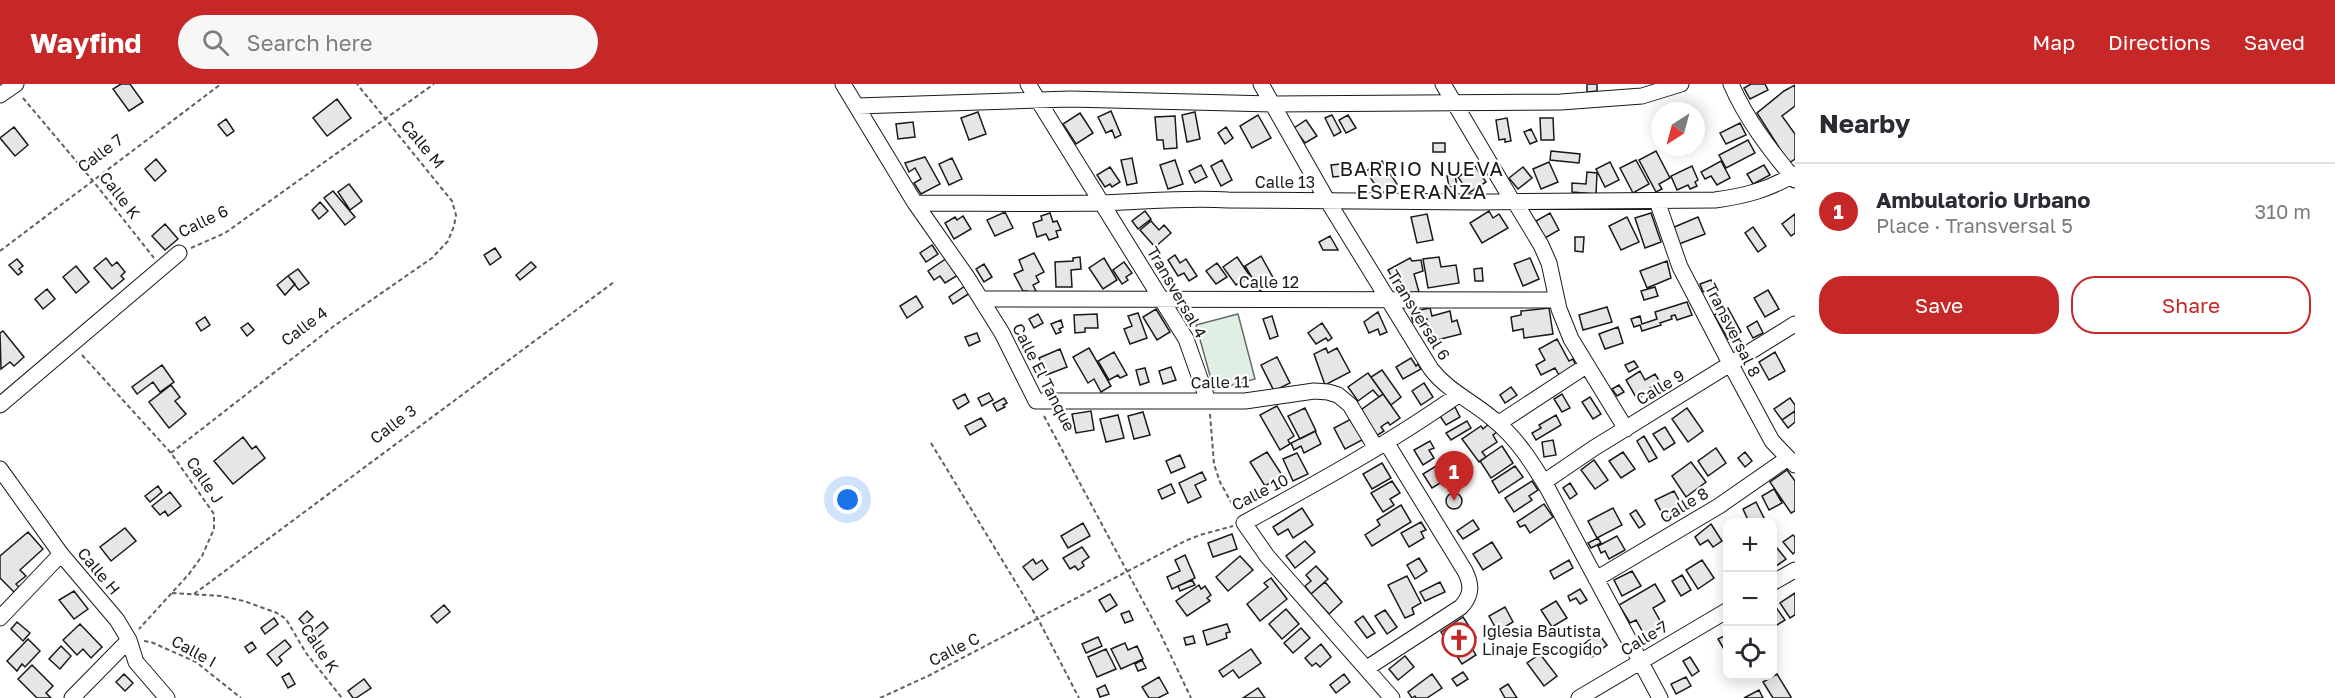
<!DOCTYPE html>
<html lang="en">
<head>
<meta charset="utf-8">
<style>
	:root { --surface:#fff; --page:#f7f7f7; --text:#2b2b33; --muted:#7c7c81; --line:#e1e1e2; --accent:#c62828 }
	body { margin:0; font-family:"Golos Text",sans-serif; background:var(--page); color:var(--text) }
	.controls { position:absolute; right:18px; bottom:18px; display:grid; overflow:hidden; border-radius:12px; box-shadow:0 3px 15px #0003 }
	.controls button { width:54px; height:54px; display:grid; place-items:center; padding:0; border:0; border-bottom:2px solid var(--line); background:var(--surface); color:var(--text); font:30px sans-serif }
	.compass { position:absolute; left:1651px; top:18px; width:54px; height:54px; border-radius:50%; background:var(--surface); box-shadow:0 3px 15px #0003; rotate:216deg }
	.you { position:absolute; left:848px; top:416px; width:21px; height:21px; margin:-15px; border:4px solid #fff; border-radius:50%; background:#1a73e8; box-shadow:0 0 0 9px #1a73e833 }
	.badge { display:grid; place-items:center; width:39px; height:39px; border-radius:50%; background:var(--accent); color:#fff; font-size:20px; font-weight:700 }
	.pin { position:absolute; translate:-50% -50px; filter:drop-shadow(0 2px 3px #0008) }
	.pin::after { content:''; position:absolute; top:32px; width:21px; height:18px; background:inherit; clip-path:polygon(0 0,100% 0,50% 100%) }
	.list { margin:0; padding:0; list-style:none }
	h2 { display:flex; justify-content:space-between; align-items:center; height:78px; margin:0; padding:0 24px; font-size:26px }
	h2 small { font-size:20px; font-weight:400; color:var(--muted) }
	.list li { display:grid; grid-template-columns:39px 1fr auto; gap:18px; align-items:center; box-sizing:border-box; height:96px; padding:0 24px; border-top:2px solid var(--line) }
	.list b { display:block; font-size:22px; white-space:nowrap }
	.list p { margin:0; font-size:20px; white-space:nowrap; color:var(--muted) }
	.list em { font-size:20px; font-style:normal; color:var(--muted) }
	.actions { display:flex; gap:12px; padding:18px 24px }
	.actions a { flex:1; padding:14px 0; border:2px solid var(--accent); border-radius:24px; text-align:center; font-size:21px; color:var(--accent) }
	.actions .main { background:var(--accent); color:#fff }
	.icon { flex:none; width:33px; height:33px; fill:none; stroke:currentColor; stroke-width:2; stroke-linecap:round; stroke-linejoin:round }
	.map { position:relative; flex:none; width:1795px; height:614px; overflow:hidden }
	header { display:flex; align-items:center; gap:36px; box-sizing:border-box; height:84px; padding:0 30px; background:var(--accent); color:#fff }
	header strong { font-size:28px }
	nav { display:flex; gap:33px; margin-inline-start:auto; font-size:21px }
	.search { width:420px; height:54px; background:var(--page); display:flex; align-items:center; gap:15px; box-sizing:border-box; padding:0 21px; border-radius:33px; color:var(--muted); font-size:22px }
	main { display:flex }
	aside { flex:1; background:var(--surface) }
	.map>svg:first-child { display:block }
	.green { fill:#e0efe3; stroke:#6a6a6a; stroke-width:1.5 }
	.building { fill:#e6e6e6; stroke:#1a1a1a; stroke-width:1.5 }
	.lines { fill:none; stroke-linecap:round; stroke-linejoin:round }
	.minor-casing { stroke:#1a1a1a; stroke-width:17 }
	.path { stroke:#5f5f5f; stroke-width:2; stroke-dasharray:4.5 3; stroke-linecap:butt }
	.minor { stroke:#fff; stroke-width:15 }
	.labels { text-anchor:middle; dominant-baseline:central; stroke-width:4.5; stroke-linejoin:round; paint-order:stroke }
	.street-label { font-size:16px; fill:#1a1a1a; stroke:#fff }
	.poi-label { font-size:16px; fill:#1a1a1a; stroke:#fff; text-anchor:start }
	.quarter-label { font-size:20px; letter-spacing:1.5px; fill:#1a1a1a; stroke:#fff }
</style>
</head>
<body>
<header>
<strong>Wayfind</strong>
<div class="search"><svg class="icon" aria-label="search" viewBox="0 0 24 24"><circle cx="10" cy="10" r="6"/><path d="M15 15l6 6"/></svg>Search here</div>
<nav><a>Map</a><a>Directions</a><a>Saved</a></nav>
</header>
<main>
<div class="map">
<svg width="1795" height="614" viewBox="0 0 1795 614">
	<rect width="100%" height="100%" fill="#fff"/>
	<path class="green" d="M1238,230l17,65 -41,11 -18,-65z"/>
	<path class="building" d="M121,0h9l13,18 -14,9 -16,-22z
		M1587,0h10v7l-10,1z
		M1751,0h14l3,6 -18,9 -6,-11z
		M1795,1v21l-13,10 13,18v25l-6,4 -32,-50 27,-22z
		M337,15l14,19 -24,18 -14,-18z
		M1111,27l10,24 -6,3 -3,-8 -6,3 -8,-16z
		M978,28l8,22 -17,6 -8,-22z
		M1195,28l5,27 -13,3 -5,-27z
		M1080,29l13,20 -17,11 -13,-20z
		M1258,31l13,23 -19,10 -12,-22z
		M1332,31l9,17 -7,4 -9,-18z
		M1348,31l8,13 -10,5 -7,-13z
		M1175,32l2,32 -13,1 -1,-9h-6l-2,-23z
		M1507,34l4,23 -6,1v-3l-6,1 -3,-20z
		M1540,34h13l1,22h-13z
		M226,35l8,12 -7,5 -9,-11z
		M1306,36l11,16 -12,7 -11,-15z
		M913,38l2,15 -17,2 -2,-15z
		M1740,39l6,12 -20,9 -6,-11z
		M14,43l14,18 -13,11 -15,-18z
		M1226,43l7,11 -8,6 -7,-11z
		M1531,45l6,12 -7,3 -6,-12z
		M1748,56l7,13 -29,15 -7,-13z
		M1433,59h12v9h-12z
		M1551,67l29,3 -1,9 -29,-3z
		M1656,67l14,27 -11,6 3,5 -6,3 -17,-32z
		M925,73l15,27 -19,10 -7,-11 7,-4 -6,-11 -6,4 -4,-9z
		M952,74l10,21 -13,6 -10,-21z
		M1132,74l5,25 -10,2 -6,-25z
		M156,75l10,12 -11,10 -10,-12z
		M1175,76l8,24 -15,5 -8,-24z
		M1222,76l10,20 -11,6 -10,-20z
		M1636,76l13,24 -16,9 -13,-25z
		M1382,77l15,23 -16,10 -15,-23z
		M1721,77l9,17 -13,7 -6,-9 -6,3 -4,-7z
		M1549,78l9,20 -17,7 -8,-20z
		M1610,78l9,18 -14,7 -9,-18z
		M1351,79l1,12 -19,2 -2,-12z
		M1201,81l6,12 -12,6 -6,-12z
		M1764,81l6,10 -17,9 -6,-10z
		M1475,82l11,16 -17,11 -11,-16z
		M1692,82l6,14 -3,2 2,4 -7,3 -2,-4 -11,5 -6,-14z
		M1110,83l10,15 -8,5 -2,-3 -5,3 -8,-12z
		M1523,83l9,11 -14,11 -9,-11z
		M1587,88l10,1 -1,21 -24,-2v-9l14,1z
		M1455,91l2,11 -8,1 -2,-11z
		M349,100l13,17 -12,9 -12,-18z
		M333,107l22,26 -10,8 -21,-27z
		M320,118l8,9 -9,8 -7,-9z
		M1145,127l6,8 -13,10 -6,-8z
		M1489,127l4,7 6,-4 9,14 -26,15 -12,-20z
		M1005,128l8,16 -18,8 -8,-16z
		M1050,129l3,9 4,-1 4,9 -5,1 2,6 -9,3 -3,-6 -9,3 -4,-14 9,-3 -1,-4z
		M1550,129l9,17 -14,8 -9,-17z
		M1651,129l10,29 -16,6 -10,-30z
		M1427,130l6,26 -16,3 -6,-26z
		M1795,130v19l-4,3 -9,-12z
		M963,132l8,13 -17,10 -9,-16 10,-6 2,3z
		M1627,133l12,25 -18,8 -12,-24z
		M1698,133l7,17 -26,10 -7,-16z
		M1151,137l8,9 5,-5 7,8 -16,14 -15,-17z
		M165,140l13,15 -13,11 -13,-14z
		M1753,143l13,19 -8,6 -13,-19z
		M1330,152l8,14h-15l-4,-8z
		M1575,153h9l-1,15 -8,-1z
		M932,161l6,9 -12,8 -6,-9z
		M495,164l6,9 -11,8 -6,-10z
		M1034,169l10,19 -8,4 3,6 -6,3 3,6 -9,2v-2h-4l-9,-17 9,-4 -4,-10z
		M1175,171l5,8 6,-4 11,17 -8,5 -5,-8 -6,3 -10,-16z
		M1261,172l14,25 -15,10 -15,-25z
		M1080,173l1,12 -10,1 1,17h-16l-1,-25 18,-1v-3z
		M1237,173l13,19 -14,9 -13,-18z
		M1439,173l2,10 15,-2 3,18 -31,5 -5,-29z
		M106,174l6,8 5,-4 8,10 -4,4 3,3 -12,10 -18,-21z
		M947,174l11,17 -13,8 -5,-7 -6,4 -6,-9z
		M1104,174l13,22 -14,9 -14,-21z
		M1410,174l2,3 9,-1 2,11 -9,3 5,18 -12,1 -5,-12 -6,3 -8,-14z
		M1530,174l9,21 -16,7 -9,-22z
		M17,175l6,7 -4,3 3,3 -4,3 -9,-10z
		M1667,177l4,17 -24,10 -7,-17z
		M531,178l5,5 -16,13 -4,-5z
		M1124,178l8,11 -6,4 2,3 -6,4 -9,-14z
		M1217,179l10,14 -11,7 -10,-13z
		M984,180l8,13 -8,5 -8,-13z
		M76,182l13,16 -13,11 -13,-16z
		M1482,184l1,13h-8l-1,-12z
		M298,185l11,14 -10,7 -11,-14z
		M288,192l7,8 -10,11 -8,-10z
		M1711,196l3,7 -11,5 -3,-8z
		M965,202l5,7 -17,11 -4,-7z
		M1655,203l3,9 -14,4 -3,-9z
		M47,205l8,10 -12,10 -8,-10z
		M1768,206l11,19 -14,8 -11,-19z
		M916,212l7,11 -16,11 -7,-12z
		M1687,218l5,13 -15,5 -2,-5 -4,1 1,3 -12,4 1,2 -19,6 -2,-6 -6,2 -3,-8 9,-3 2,8 15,-5 -2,-7z
		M1607,223l5,15 -29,8 -4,-15z
		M1430,224l2,8 18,-5 2,11 5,-2 4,14 -32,8 -4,-14 4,-1 -2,-8 -14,3 -3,-10z
		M1549,224l4,26 -29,4 -1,-9 -10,2 -2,-14 10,-2v-4z
		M1728,224l13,24 -13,7 -14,-24z
		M1156,225l14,23 -13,8 -14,-23z
		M1378,228l9,20 -7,3 -2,-6 -9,4 -5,-11z
		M1138,229l9,25 -17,6 -6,-15 8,-3 -4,-10z
		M1038,230l5,9 -9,5 -5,-9z
		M1097,230l1,14h-13v4l-10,1 -1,-18z
		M1272,232l6,20 -8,3 -7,-20z
		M205,233l5,8 -9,6 -5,-8z
		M1061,236l2,7 -4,2 2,3 -5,2 -5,-10z
		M1757,237l6,12 -10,5 -6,-11z
		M248,239l6,7 -7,6 -6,-8z
		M1322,239l10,15 -4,3 -2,-3 -10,6 -8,-11z
		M1618,243l5,16 -18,6 -6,-15z
		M3,247l21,26 -10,9 -4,-4 -9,7 -1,-36z
		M977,249l3,8 -11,5 -4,-9z
		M1557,255l12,22 4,-2 3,7 -17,9 -4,-7 -14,7 -5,-10 9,-5 -6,-11z
		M1089,264l22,38 -10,6 -7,-13 -6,4 -15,-26z
		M1326,264l2,5 9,-5 13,24 -25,13 -11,-31z
		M1060,265l7,18 -21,8 -7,-17z
		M1114,268l13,23 -7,3 -2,-3 -9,5 -11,-19z
		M1775,268l10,19 -16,9 -10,-18z
		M1277,273l13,26 -16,8 -13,-26z
		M1411,274l5,8 2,-2 3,5 -18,10 -7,-12z
		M1634,277l4,6 -9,5 -4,-7z
		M162,281l12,17 -14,10 -7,-10 -16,12 -5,-7z
		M1171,283l5,13 -13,4 -4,-13z
		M1145,284l4,14 -9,3 -4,-15z
		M1382,286l19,27 -10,8 -20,-28z
		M1640,287l5,9 10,-6 5,8 -10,6 2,3 -15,8 -11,-19z
		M1368,289l15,21 -4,3 -6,-7 -15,11 -10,-14z
		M1424,299l9,14 -12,8 -9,-14z
		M171,301l9,12 -5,4 11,13 -17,14 -20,-26z
		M1619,301l5,7 -7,4 -5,-7z
		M1511,303l6,8 -12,8 -5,-8z
		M989,309l4,7 -11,6 -4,-8z
		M965,310l4,8 -11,7 -5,-9z
		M1383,310l17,24 -10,7 -2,-3 -7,5 3,4 -8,5 -18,-24z
		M1562,310l8,14 -8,4 -8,-13z
		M1590,313l11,17 -8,5 -11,-17z
		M1004,314l3,5 -4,2 2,2 -8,4 -4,-7z
		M1790,314l5,7v6l-13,9 -8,-11z
		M1277,322l17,30 -6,4 2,4 -10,6 -20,-35z
		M1455,323l5,10 -14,8 -6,-9z
		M1305,324l11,23 -16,8 -12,-23z
		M1687,324l16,23 -15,11 -16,-23z
		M1091,327l3,19 -18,3 -4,-19z
		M1795,327v11l-7,6 -6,-8z
		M1143,328l7,23 -16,4 -6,-23z
		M1118,331l6,23 -18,4 -6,-23z
		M1556,331l5,10 -25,15 -4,-7 9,-5 -2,-3z
		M981,334l5,8 -16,9 -5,-9z
		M1353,334l11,21 -19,10 -11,-21z
		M1467,337l4,7 -20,12 -5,-7z
		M1490,339l7,9 -4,3 4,7 -15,10 4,5 -7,5 -17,-23 19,-13 2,3z
		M1665,343l10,16 -11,7 -11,-16z
		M1315,347l6,13 -17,9 -3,-7 -7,4 -3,-7z
		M1644,352l13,22 -8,4 -12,-21z
		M243,353l9,12 4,-3 9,12 -32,26 -19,-23z
		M1553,356l3,15 -12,2 -2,-15z
		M1430,357l4,7 -5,2 5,8 -11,7 -9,-15z
		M1502,362l11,17 -22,15 -11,-17z
		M1716,364l10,15 -18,13 -10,-15z
		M1267,368l15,23 -17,11 -15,-24z
		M1623,368l12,17 -14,9 -12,-17z
		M1745,368l7,9 -7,6 -7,-9z
		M1297,369l11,21 -15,7 -10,-22z
		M1180,371l5,12 -14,6 -5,-12z
		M1446,376l9,14 -23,14 -9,-14z
		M1594,376l14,20 -13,9 -14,-19z
		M1691,378l15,20 -20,15 -14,-21z
		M1382,379l9,15 -19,11 -9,-15z
		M1515,382l8,11 -24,16 -7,-12z
		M1787,386l8,11v30l-4,2 -21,-31z
		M1202,388l4,8 -11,5 6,12 -13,6 -9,-20z
		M1392,397l8,12 -10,6 4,6 -11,7 -12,-19z
		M1532,397l6,9 -9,6 3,4 -18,12 -9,-14z
		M1570,399l7,11 -7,5 -7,-11z
		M1171,400l4,9 -13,6 -4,-9z
		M158,402l4,6 -12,10 -5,-6z
		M1774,405l8,14 -13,7 -7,-14z
		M1674,407l10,18 -19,10 -10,-19z
		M170,408l11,14 -13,10 -3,-5 -5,4 -8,-9z
		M1446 417a8 8 0 1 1 16 0a8 8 0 1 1-16 0Z
		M1756,418l10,20h-17l-6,-13z
		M1544,420l9,13 -23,16 -5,-8 -5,2 -3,-5z
		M1401,421l10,17 -39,24 -7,-11 15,-10 -3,-5z
		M1302,424l11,17 -20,13 -5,-9 -10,6 -5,-8z
		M1613,424l9,17 -25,13 -9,-17z
		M1636,426l9,14 -6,4 -9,-14z
		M1473,436l6,9 -16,10 -6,-8z
		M1421,438l5,8 -5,2 3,6 -15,9 -8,-14z
		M1083,439l7,13 -22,12 -7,-12z
		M1711,440l11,17 -9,6 -5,-7 -8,5 -5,-8z
		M125,444l11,13 -25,20 -11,-14z
		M28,448l15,17 -23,21 6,6 -10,8 3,3 -5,5 -14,-14v-22z
		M1232,450l5,15 -24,8 -5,-14z
		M1793,451l2,2v15l-2,2 -10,-12z
		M1617,452l8,14 -16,9 -4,-8 -4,2 -3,-7z
		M1598,454l3,5 -10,5 -3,-5z
		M1305,457l10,11 -20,16 -9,-12z
		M1492,458l10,16 -19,12 -10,-16z
		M1772,458l14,17 -14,10z
		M1082,463l7,10 -7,5 2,4 -6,4 -3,-4 -5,3 -7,-11z
		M1185,471l10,23 -23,11 -5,-12 13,-6 -5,-11z
		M1240,472l13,14 -25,21 -12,-14z
		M1419,474l8,13 -12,8 -8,-14z
		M1033,475l3,5 6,-4 6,9 -15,11 -10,-13z
		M1569,476l4,8 -19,11 -4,-8z
		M1702,476l12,18 -16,11 -12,-19z
		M1316,482l12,13 -17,15 -6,-8 6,-5 -5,-6z
		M1632,487l9,15 -19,10 -8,-16z
		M1682,491l9,15 -10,6 -9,-15z
		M1407,492l14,27 -9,5 2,6 -9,4 -17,-33z
		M1271,494l16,21 -27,22 -13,-17 21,-17 -4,-4z
		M1192,496l3,5 -15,6 -2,-5z
		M1325,498l17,20 -13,12 -18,-20z
		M1440,498l5,10 -20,9 -5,-9z
		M1655,500l10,17 -12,7 10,18 -18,10 -9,-16 -6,3 -11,-18z
		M1199,501l2,4 4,-3 6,9 -4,3 3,3 -23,15 -11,-15z
		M1580,505l7,11 -7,4 -4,-6 -6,3 -2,-5z
		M74,507l14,18 -14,10 -15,-19z
		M1795,509v22l-5,3 -10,-15z
		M1110,510l7,11 -11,7 -7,-12z
		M1556,517l11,17 -15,9 -11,-17z
		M1772,518l13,18 -13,8z
		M444,521l6,7 -13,11 -6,-7z
		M1505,523l8,15 -7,4 2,4 -9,4 -10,-18z
		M1286,525l13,15 -17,15 -13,-15z
		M1385,526l12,17 -10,7 -12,-18z
		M307,527l6,6 -8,8 -6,-6z
		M1129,527l4,9 -8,3 -4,-9z
		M1363,532l12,17 -8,5 -12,-16z
		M1463,533l13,20 -8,5 8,13 -14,9 -21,-32z
		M274,534l4,6 -13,10 -4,-6z
		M17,538l13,11 -7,8 -12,-12z
		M323,538l5,6 -15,13 -5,-6z
		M80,540l22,23 -11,11 -8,-9 -6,6 -14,-15z
		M1227,540l3,8 -4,1 1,5 -20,7 -4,-14z
		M1301,544l9,10 -17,15 -9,-10z
		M1598,549l9,12 -15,12 -9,-12z
		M1728,550v22l-10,-17z
		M1193,552l2,7 -9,2 -2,-7z
		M1098,553l4,9 -16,7 -4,-9z
		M28,555l12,12 -15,16 -3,-3 -5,7 -10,-10z
		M285,556l6,7 -12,10 3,4 -5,5 -10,-12z
		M252,558l4,6 -7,5 -4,-6z
		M1125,559l3,7 9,-4 6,13 -22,10 -10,-20z
		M1321,560l10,13 -11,10 -4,-4 -4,3 -7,-8z
		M61,562l10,10 -11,13 -11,-10z
		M1106,565l10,20 -19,8 -9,-20z
		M1251,565l10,14 -22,15 -6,-8 -10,7 -4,-6z
		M1540,570l17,22 -13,10 -17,-23z
		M1405,572l9,11 -16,13 -9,-11z
		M1690,573l9,14 -7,5 -9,-15z
		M1142,576l4,8 -8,3 -3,-7z
		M32,581l21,21 -7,7 5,5h-14l-19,-19z
		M1463,588l5,7 -11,7 -5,-7z
		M289,589l6,11 -7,4 -6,-11z
		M124,590l9,9 -8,8 -9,-9z
		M1344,590l6,8 -14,11 -6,-8z
		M1432,590l10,14 -15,10h-11l-1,-2 -3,2 -4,-6z
		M1777,590l14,23 -1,1h-17l-10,-16z
		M1159,593l9,16 -10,5h-9l-7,-11z
		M1686,593l5,9 -15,8 -5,-10z
		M364,595l7,9 -15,10h-3l-5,-7z
		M1508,600l9,14h-12l-5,-9z
		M1105,601l4,9 -9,3 -3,-8z
		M1258,604l7,10h-22z
		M1759,606l4,8h-19z"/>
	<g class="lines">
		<defs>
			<path id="minor" d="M843,0l72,119 52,74 35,56 34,68h209l69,-10 14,1 10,3 12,10 26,43
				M1028,0l158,255 22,62
				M1261,0l66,116 104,169c17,22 41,32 62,50 24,19 40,45 55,70l112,209
				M1443,0l70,118
				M1731,0c15,35 39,66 64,96
				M0,11l16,-11
				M857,22l213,-7 203,5 288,-2 81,-6 39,-12
				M1657,117l23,66 51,98 41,76 23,24
				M1515,118l26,43 8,18 10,46 12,30 55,90
				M915,119c61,0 123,1 184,0 44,-1 85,-6 129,-3l249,2 238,-2c30,-4 53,-10 80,-26
				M981,215l576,1
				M0,321l179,-152
				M1499,339l87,-57
				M0,385l61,85 56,66 12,20 7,22 31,36
				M1544,398l50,-34 201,-124
				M1596,495l123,-73 69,-48
				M1772,499l23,-13
				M0,534l61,-64
				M1367,584l94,-61c11,-12 11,-22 4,-36l-79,-129
				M72,614l57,-58
				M1392,614l-125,-142 -23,-33c73,-40 146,-80 214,-128
				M1579,614l149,-88"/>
		</defs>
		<use href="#minor" class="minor-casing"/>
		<path class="path" d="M23,14l70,83 61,77
			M191,164l34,-15 209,-149
			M0,167l221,-167
			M82,271l89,98 43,61v15l-12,27 -13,18 -50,55
			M1210,330l4,50 6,18 16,29
			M1044,332l116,217 31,65
			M931,359l107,176 41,79
			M171,369l163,-127 98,-68 16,-17 6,-15 2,-11 -4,-14 -95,-117
			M172,509l49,3 23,5 33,12 9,6 20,34 36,45
			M194,510l420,-312
			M144,557l7,1 45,20 45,36
			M880,614l50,-23 255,-134 15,-6 33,-9"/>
		<use href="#minor" class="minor"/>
	</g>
	<defs>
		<symbol id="church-ring" viewBox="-11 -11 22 22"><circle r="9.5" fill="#fff" stroke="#c62828" stroke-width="1.5"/><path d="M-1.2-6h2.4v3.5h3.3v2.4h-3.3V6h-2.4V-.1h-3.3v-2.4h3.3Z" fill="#c62828"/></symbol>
	</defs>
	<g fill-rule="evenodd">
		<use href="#church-ring" x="1440" y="537" width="38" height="38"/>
	</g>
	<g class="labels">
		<g class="street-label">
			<text transform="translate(423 60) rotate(50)">Calle M</text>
			<text transform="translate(100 69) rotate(-37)">Calle 7</text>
			<text x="1285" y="98">Calle 13</text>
			<text transform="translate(120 111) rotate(52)">Calle K</text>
			<text transform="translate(203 137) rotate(-26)">Calle 6</text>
			<text x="1269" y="198">Calle 12</text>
			<text transform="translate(1177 208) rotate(60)">Transversal 4</text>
			<text transform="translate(1419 231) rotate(58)">Transversal 6</text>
			<text transform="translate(304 242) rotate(-37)">Calle 4</text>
			<text transform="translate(1733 246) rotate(63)">Transversal 8</text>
			<text transform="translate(1044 293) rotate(63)">Calle El Tanque</text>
			<text transform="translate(1220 298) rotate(-1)">Calle 11</text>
			<text transform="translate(1660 303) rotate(-31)">Calle 9</text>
			<text transform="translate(393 340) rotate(-37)">Calle 3</text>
			<text transform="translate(205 396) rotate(56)">Calle J</text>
			<text transform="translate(1260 408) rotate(-27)">Calle 10</text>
			<text transform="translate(1684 421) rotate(-31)">Calle 8</text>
			<text transform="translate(99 487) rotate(50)">Calle H</text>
			<text transform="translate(1644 554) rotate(-31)">Calle 7</text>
			<text transform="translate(320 564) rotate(56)">Calle K</text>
			<text transform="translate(954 565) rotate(-27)">Calle C</text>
			<text transform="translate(194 567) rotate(29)">Calle I</text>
		</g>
		<g class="poi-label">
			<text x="1482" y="547">Iglesia Bautista<tspan x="1482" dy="18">Linaje Escogido</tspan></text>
		</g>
		<g class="quarter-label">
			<text x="1422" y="84">BARRIO NUEVA<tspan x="1422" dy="23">ESPERANZA</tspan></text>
		</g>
	</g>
</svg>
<div class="controls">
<button>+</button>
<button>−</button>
<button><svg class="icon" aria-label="locate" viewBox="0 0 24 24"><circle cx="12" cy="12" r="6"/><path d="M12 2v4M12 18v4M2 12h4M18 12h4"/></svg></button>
</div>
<svg class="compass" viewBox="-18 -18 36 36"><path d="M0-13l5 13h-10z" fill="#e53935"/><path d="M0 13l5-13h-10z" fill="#7c7c81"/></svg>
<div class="you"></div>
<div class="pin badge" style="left:1454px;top:417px">1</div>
</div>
<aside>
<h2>Nearby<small></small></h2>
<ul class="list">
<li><span class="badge">1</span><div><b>Ambulatorio Urbano</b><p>Place · Transversal 5</p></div><em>310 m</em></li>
</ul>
<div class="actions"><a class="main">Save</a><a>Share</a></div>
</aside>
</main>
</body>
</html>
